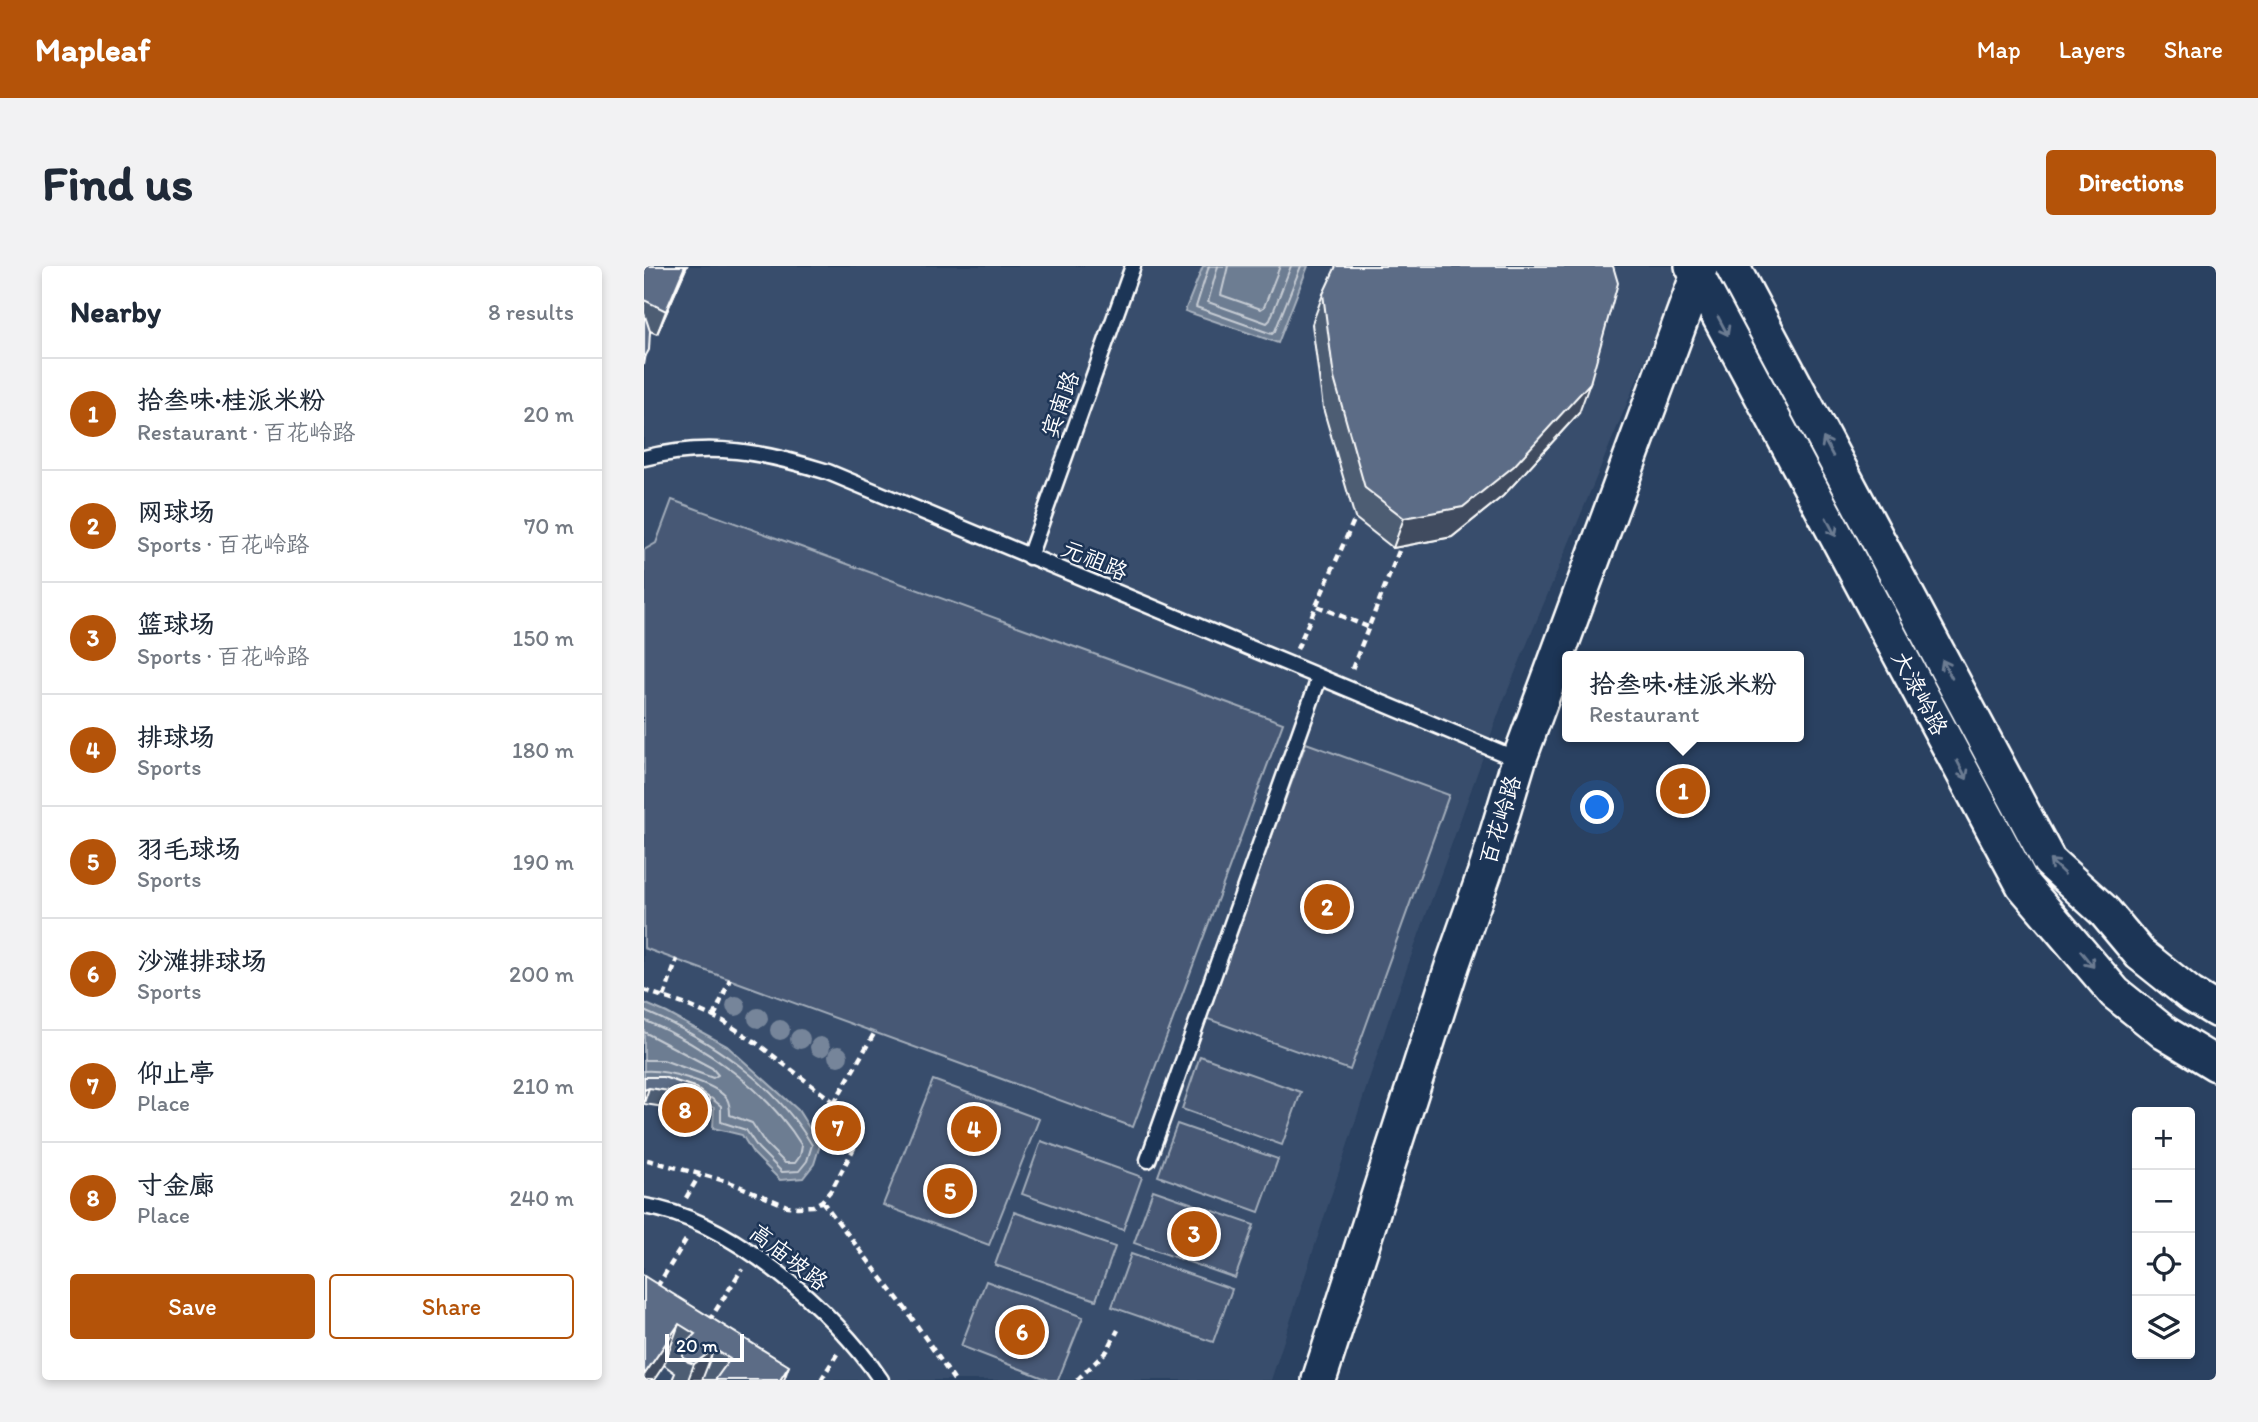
<!DOCTYPE html>
<html lang="en">
<head>
<meta charset="utf-8">
<style>
	:root { --surface:#fff; --page:#f2f2f3; --text:#1f2937; --muted:#747a83; --line:#e0e1e3; --accent:#b45309 }
	body { margin:0; font-family:Itim,"LXGW WenKai TC",sans-serif; background:var(--page); color:var(--text) }
	.controls { position:absolute; right:21px; bottom:21px; display:grid; overflow:hidden; border-radius:7px; box-shadow:0 4px 10px #0003 }
	.controls button { width:63px; height:63px; display:grid; place-items:center; padding:0; border:0; border-bottom:2px solid var(--line); background:var(--surface); color:var(--text); font:35px sans-serif }
	.scale { position:absolute; left:21px; bottom:18px; width:79px; box-sizing:border-box; padding-left:7px; border:4px solid #fff; border-top:0; font-size:19px; line-height:24px; white-space:nowrap; color:#fff; -webkit-text-stroke:5px #1d3557; paint-order:stroke }
	.you { position:absolute; left:954px; top:542px; width:24px; height:24px; margin:-18px; border:5px solid #fff; border-radius:50%; background:#1a73e8; box-shadow:0 0 0 10px #1a73e833 }
	.badge { display:grid; place-items:center; width:46px; height:46px; border-radius:50%; background:var(--accent); color:#fff; font-size:23px; font-weight:700 }
	.pin { position:absolute; translate:-50% -50%; border:4px solid #fff; box-shadow:0 2px 7px #0006 }
	.popup { position:absolute; left:918px; top:385px; width:242px; height:91px; box-sizing:border-box; display:grid; place-content:center; border-radius:7px; background:var(--surface); filter:drop-shadow(0 2px 5px #0005); font-size:23px; white-space:nowrap; color:var(--muted) }
	.popup b { font-size:26px; color:var(--text) }
	.popup::after { content:''; position:absolute; left:50%; top:100%; margin-left:-14px; border:14px solid transparent; border-top-color:var(--surface) }
	.list { margin:0; padding:0; list-style:none }
	h2 { display:flex; justify-content:space-between; align-items:center; height:91px; margin:0; padding:0 28px; font-size:30px }
	h2 small { font-size:23px; font-weight:400; color:var(--muted) }
	.list li { display:grid; grid-template-columns:46px 1fr auto; gap:21px; align-items:center; box-sizing:border-box; height:112px; padding:0 28px; border-top:2px solid var(--line) }
	.list b { display:block; font-size:26px; white-space:nowrap }
	.list p { margin:0; font-size:23px; white-space:nowrap; color:var(--muted) }
	.list em { font-size:23px; font-style:normal; color:var(--muted) }
	.actions { display:flex; gap:14px; padding:21px 28px }
	.actions a { flex:1; padding:16px 0; border:2px solid var(--accent); border-radius:7px; text-align:center; font-size:24px; color:var(--accent) }
	.actions .main { background:var(--accent); color:#fff }
	.icon { flex:none; width:38px; height:38px; fill:none; stroke:currentColor; stroke-width:2; stroke-linecap:round; stroke-linejoin:round }
	.map { position:relative; flex:none; width:1572px; height:1114px; overflow:hidden; border-radius:7px }
	header { display:flex; align-items:center; gap:42px; box-sizing:border-box; height:98px; padding:0 35px; background:var(--accent); color:#fff }
	header strong { font-size:33px }
	nav { display:flex; gap:38px; margin-inline-start:auto; font-size:24px }
	.intro { display:flex; align-items:center; justify-content:space-between; box-sizing:border-box; height:168px; padding:0 42px }
	h1 { margin:0; font-size:49px }
	.button { padding:18px 32px; border-radius:7px; background:var(--accent); color:#fff; font-size:24px; font-weight:700 }
	main { display:flex; gap:42px; padding:0 42px }
	aside { flex:1; background:var(--surface); border-radius:7px; box-shadow:0 4px 10px #0003 }
	.map>svg:first-child { display:block }
	.built { fill:#394e6c }
	.green { fill:#465975; stroke:#a2acba; stroke-width:2 }
	.water { fill:#6d7d92; stroke:#a7b1be; stroke-width:2 }
	.lines { fill:none; stroke-linecap:round; stroke-linejoin:round }
	.shore { stroke:#c5cbd3; stroke-width:2 }
	.service-casing { stroke:#fff; stroke-width:19 }
	.tertiary-casing { stroke:#fff; stroke-width:38 }
	.path { stroke:#fff; stroke-width:4.5; stroke-dasharray:7 5; stroke-linecap:butt }
	.service { stroke:#1d3557; stroke-width:14 }
	.tertiary { stroke:#1d3557; stroke-width:33 }
	.tree { fill:#76859a }
	.wall { fill:#4e5d73; stroke:#fff; stroke-width:2 }
	.shaded-wall { fill:#404c5e; stroke:#fff; stroke-width:2 }
	.building { fill:#5b6c86; stroke:#fff; stroke-width:2 }
	.oneway { stroke:#6c7c92 }
	.labels { text-anchor:middle; dominant-baseline:central; stroke-width:5; stroke-linejoin:round; paint-order:stroke }
	.street-label { font-size:23px; fill:#fff; stroke:#1d3557 }
</style>
</head>
<body>
<header>
<strong>Mapleaf</strong>
<nav><a>Map</a><a>Layers</a><a>Share</a></nav>
</header>
<div class="intro"><h1>Find us</h1><a class="button">Directions</a></div>
<main>
<aside>
<h2>Nearby<small>8 results</small></h2>
<ul class="list">
<li><span class="badge">1</span><div><b>拾叁味·桂派米粉</b><p>Restaurant · 百花岭路</p></div><em>20 m</em></li>
<li><span class="badge">2</span><div><b>网球场</b><p>Sports · 百花岭路</p></div><em>70 m</em></li>
<li><span class="badge">3</span><div><b>篮球场</b><p>Sports · 百花岭路</p></div><em>150 m</em></li>
<li><span class="badge">4</span><div><b>排球场</b><p>Sports</p></div><em>180 m</em></li>
<li><span class="badge">5</span><div><b>羽毛球场</b><p>Sports</p></div><em>190 m</em></li>
<li><span class="badge">6</span><div><b>沙滩排球场</b><p>Sports</p></div><em>200 m</em></li>
<li><span class="badge">7</span><div><b>仰止亭</b><p>Place</p></div><em>210 m</em></li>
<li><span class="badge">8</span><div><b>寸金廊</b><p>Place</p></div><em>240 m</em></li>
</ul>
<div class="actions"><a class="main">Save</a><a>Share</a></div>
</aside>
<div class="map">
<svg width="1572" height="1114" viewBox="0 0 1572 1114">
	<rect width="100%" height="100%" fill="#2a4161"/>
	<filter id="ink" filterUnits="userSpaceOnUse"><feTurbulence type="fractalNoise" baseFrequency=".0143" numOctaves="2"/><feDisplacementMap in="SourceGraphic" scale="14" xChannelSelector="R" yChannelSelector="G"/><feConvolveMatrix kernelMatrix="1 2 1 2 8 2 1 2 1" color-interpolation-filters="sRGB"/></filter>
	<g filter="url(#ink)">
		<path class="built" d="M0,0h1035l-9,34 -168,404 -112,311 -119,365h-627z"/>
		<path class="green" d="M28,234l611,223 -150,404 -489,-179v-398l12,-7z
			M662,477l143,52 -99,275 -145,-52z
			M556,790l101,36 -19,53 -100,-36z
			M289,814l106,39 -50,126 -106,-40z
			M533,858l101,35 -19,53 -101,-36z
			M397,875l101,36 -19,53 -101,-36z
			M509,924l101,35 -19,53 -101,-35z
			M370,946l101,35 -19,53 -101,-35z
			M487,988l101,35 -19,53 -101,-35z
			M342,1015l97,36 -25,63h-9l-88,-34z"/>
		<path class="water" d="M559,0h105l-30,77 -93,-32z
			M0,737l23,10 60,33 71,64 22,35 -6,19 -11,14 -23,2 -27,-27 -11,-18 -29,-7 1,-20 -21,-11 -49,-10z"/>
		<g class="lines">
			<path class="shore" d="M565,0l-13,41 76,27 3,-3 26,-65
				M574,0l-10,36 59,21 3,-3 21,-54
				M584,0l-7,29 40,14 3,-2 16,-41
				M0,745c66,28 131,72 168,134l-5,16 -8,10 -17,1 -24,-24 -12,-18 -25,-8v-16l-10,-8
				M0,754c61,26 124,70 158,126l-2,10 -5,7h-10l-20,-20 -13,-20 -22,-8c0,-5 0,-11 -3,-16 -11,-16 -64,-30 -83,-28
				M0,766l68,36 6,7 -5,3 -50,-18h-19"/>
			<defs>
				<path id="service" d="M0,192c66,-17 120,-6 184,14l691,288
					M385,291l104,-291
					M504,894l171,-482
					M0,940c86,13 190,104 237,174"/>
				<path id="tertiary" d="M1048,0l331,619 92,108 50,40 51,31
					M1088,0l317,595 55,50 36,43 50,40 26,16
					M675,1114l134,-417 33,-94 33,-109 182,-494"/>
			</defs>
			<use href="#service" class="service-casing"/>
			<use href="#tertiary" class="tertiary-casing"/>
			<path class="path" d="M673,340l51,21
				M653,383l58,-131
				M708,403l49,-123
				M0,724l45,16 34,15 32,21 84,64 9,9 8,13 -2,20 -22,41 -10,12 -9,5 -16,1 -10,-1 -58,-24 -85,-23
				M20,731l13,-38
				M70,751l16,-38
				M190,837l41,-71
				M42,932l14,-24
				M178,935l85,110 47,69
				M13,1021l30,-49
				M65,1055l33,-52
				M177,1114l16,-26
				M433,1114l30,-29 11,-21"/>
			<use href="#service" class="service"/>
			<use href="#tertiary" class="tertiary"/>
		</g>
		<g class="tree">
			<circle cx="92" cy="740" r="10"/>
			<circle cx="114" cy="752" r="10"/>
			<circle cx="136" cy="764" r="10"/>
			<circle cx="156" cy="773" r="10"/>
			<circle cx="176" cy="781" r="10"/>
			<circle cx="194" cy="790" r="10"/>
		</g>
		<path class="wall" d="M0,0h43l-30,68 -7,-3 -6,34z
			M679,28l256,119 -76,83 -51,41 -59,11 -38,-30 -32,-110 -11,-84z
			M0,811l50,10 9,39 -19,-2v-8l-20,-9 -20,-3z
			M189,847l19,10 -3,8 -6,11 -12,-3 -5,-6z
			M0,1010l140,104h-112l3,-7 -11,-8z"/>
		<path class="shaded-wall" d="M41,0h2l-30,68 9,-23z
			M946,117l-11,30 -76,83 -51,41 -59,11 11,-30z
			M5,822l-5,15v-13z
			M46,842l19,2 -6,16 -19,-2z
			M35,1058l-15,41 -10,15h-10v-5z
			M70,1083l-12,31h-14l6,-16z
			M145,1100l-5,14h-4z"/>
		<path class="building" d="M0,0h41l-19,45 -22,-11z
			M692,0h277l5,17 -28,100 -76,83 -51,41 -59,11 -39,-30 -31,-110 -11,-84z
			M0,47l6,18 -1,19 -5,9z
			M0,811h19l31,10 15,11v12l-19,-2v-8l-21,-9 -20,-3 -5,2z
			M200,844l7,6 1,7 -7,11 -12,-3 -4,-6 4,-12z
			M0,1010l145,90 -9,14h-65l15,-21 -16,-10 -20,15 -6,-2 -5,-5v-5l4,-10 8,-8 -16,-10 -35,51z"/>
		<defs><path id="oneway-shaft" d="M-6 0H5M1.5-3L5.5 0L1.5 3" fill="none" stroke-width="1.6" stroke-linecap="round" stroke-linejoin="round" transform="scale(1.75)"/></defs>
		<g class="oneway">
			<use href="#oneway-shaft" transform="translate(1079 60) rotate(62)"/>
			<use href="#oneway-shaft" transform="translate(1184 181) rotate(-118)"/>
			<use href="#oneway-shaft" transform="translate(1187 261) rotate(62)"/>
			<use href="#oneway-shaft" transform="translate(1303 403) rotate(-118)"/>
			<use href="#oneway-shaft" transform="translate(1318 504) rotate(62)"/>
			<use href="#oneway-shaft" transform="translate(1413 601) rotate(-136)"/>
			<use href="#oneway-shaft" transform="translate(1443 693) rotate(51)"/>
		</g>
	</g>
	<g class="labels">
		<g class="street-label">
			<text transform="translate(416 138) rotate(-70)">宾南路</text>
			<text transform="translate(451 294) rotate(23)">元祖路</text>
			<text transform="translate(1276 427) rotate(62)">大渌岭路</text>
			<text transform="translate(856 554) rotate(-73)">百花岭路</text>
			<text transform="translate(145 991) rotate(38)">高庙坡路</text>
		</g>
	</g>
</svg>
<div class="controls">
<button>+</button>
<button>−</button>
<button><svg class="icon" aria-label="locate" viewBox="0 0 24 24"><circle cx="12" cy="12" r="6"/><path d="M12 2v4M12 18v4M2 12h4M18 12h4"/></svg></button>
<button><svg class="icon" aria-label="layers" viewBox="0 0 24 24"><path d="M12 4l9 5-9 5-9-5zM3 14l9 5 9-5"/></svg></button>
</div>
<div class="scale">20 m</div>
<div class="you"></div>
<div class="pin badge" style="left:1039px;top:525px">1</div>
<div class="popup"><b>拾叁味·桂派米粉</b>Restaurant</div>
<div class="pin badge" style="left:683px;top:641px">2</div>
<div class="pin badge" style="left:550px;top:968px">3</div>
<div class="pin badge" style="left:330px;top:863px">4</div>
<div class="pin badge" style="left:306px;top:925px">5</div>
<div class="pin badge" style="left:378px;top:1066px">6</div>
<div class="pin badge" style="left:194px;top:862px">7</div>
<div class="pin badge" style="left:41px;top:844px">8</div>
</div>
</main>
</body>
</html>
